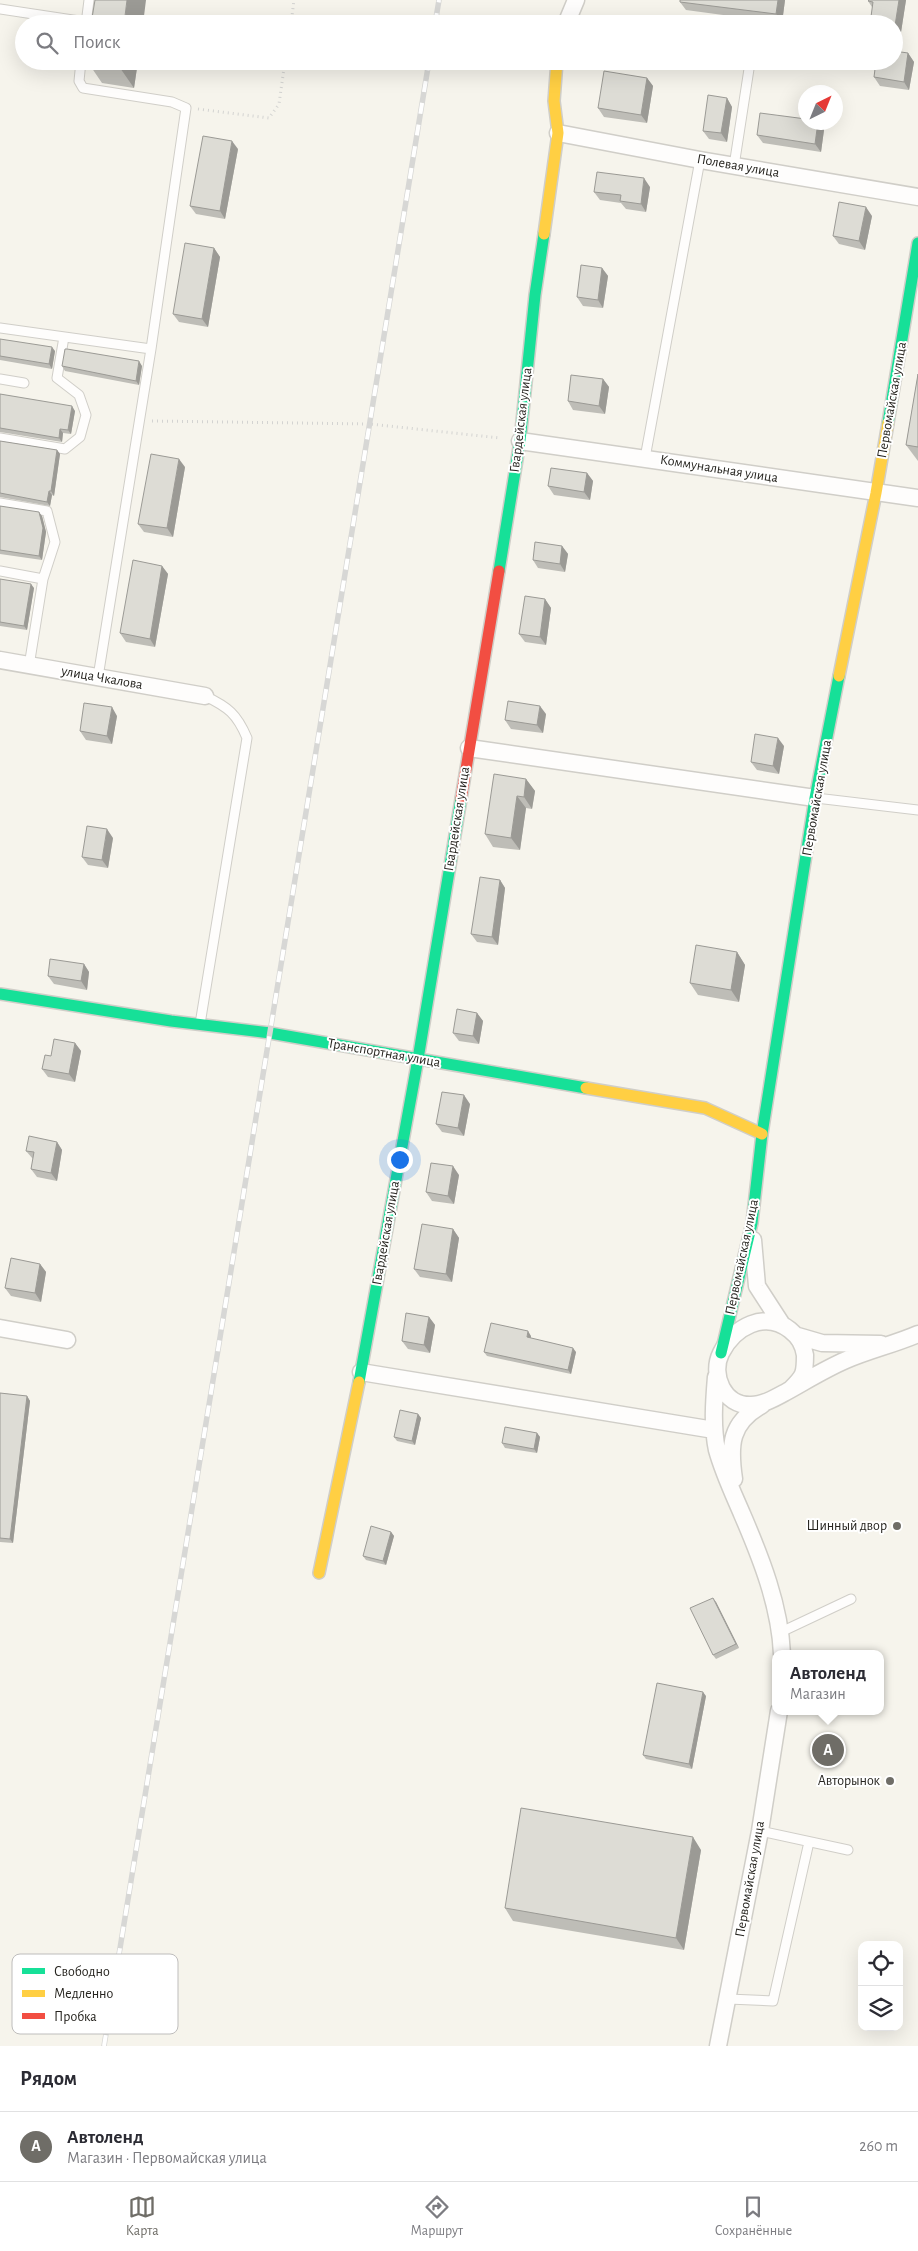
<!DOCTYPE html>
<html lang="ru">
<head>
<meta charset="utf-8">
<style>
	:root { --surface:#fff; --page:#f2f2f3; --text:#2b2b33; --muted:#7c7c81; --line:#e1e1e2; --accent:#6f6d67 }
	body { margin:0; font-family:"Alegreya Sans",sans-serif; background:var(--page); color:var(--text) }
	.controls { position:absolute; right:15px; bottom:15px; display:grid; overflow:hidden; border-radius:10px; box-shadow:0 5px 20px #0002 }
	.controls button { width:45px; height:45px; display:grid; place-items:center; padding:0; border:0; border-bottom:1px solid var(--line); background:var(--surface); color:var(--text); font:25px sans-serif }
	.compass { position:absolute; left:798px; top:85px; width:45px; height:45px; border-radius:50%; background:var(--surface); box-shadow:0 5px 20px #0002; rotate:43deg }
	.you { position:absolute; left:399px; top:1159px; width:18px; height:18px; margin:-12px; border:4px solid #fff; border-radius:50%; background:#1a73e8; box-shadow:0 0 0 8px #1a73e833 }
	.badge { display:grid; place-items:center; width:32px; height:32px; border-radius:50%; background:var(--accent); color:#fff; font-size:16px; font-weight:700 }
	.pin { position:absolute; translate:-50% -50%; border:2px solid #fff; box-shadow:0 1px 5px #0006 }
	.popup { position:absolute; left:772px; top:1650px; width:112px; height:65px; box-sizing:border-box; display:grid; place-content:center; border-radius:10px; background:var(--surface); filter:drop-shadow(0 1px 4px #0005); font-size:16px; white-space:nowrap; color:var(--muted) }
	.popup b { font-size:19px; color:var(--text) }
	.popup::after { content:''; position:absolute; left:50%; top:100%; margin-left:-10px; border:10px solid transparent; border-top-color:var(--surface) }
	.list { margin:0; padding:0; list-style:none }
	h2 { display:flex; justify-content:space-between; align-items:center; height:65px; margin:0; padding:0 20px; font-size:21px }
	h2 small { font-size:16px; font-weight:400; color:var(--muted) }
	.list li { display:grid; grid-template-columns:32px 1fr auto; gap:15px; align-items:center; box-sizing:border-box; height:70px; padding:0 20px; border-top:1px solid var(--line) }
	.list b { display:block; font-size:19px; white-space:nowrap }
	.list p { margin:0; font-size:16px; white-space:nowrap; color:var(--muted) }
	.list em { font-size:16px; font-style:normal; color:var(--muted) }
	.icon { flex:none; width:28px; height:28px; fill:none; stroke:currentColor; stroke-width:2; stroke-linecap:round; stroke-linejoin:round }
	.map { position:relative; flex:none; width:918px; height:2046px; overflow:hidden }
	.search { position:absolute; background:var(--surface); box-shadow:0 5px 20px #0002; left:15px; right:15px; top:15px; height:55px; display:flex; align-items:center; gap:12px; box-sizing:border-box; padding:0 18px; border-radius:28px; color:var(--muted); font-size:19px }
	.sheet { height:135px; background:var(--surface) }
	nav { display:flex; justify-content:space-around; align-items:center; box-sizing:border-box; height:70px; border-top:1px solid var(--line); background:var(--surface); font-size:14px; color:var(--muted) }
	nav a { display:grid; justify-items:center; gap:2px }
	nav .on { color:var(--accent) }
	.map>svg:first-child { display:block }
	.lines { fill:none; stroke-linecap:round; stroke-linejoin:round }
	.lane-casing { stroke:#d0cec8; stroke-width:11 }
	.street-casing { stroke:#d0cec8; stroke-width:19 }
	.fast-casing { stroke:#d0cec8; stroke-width:14 }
	.slow-casing { stroke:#d0cec8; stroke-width:14 }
	.jam-casing { stroke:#d0cec8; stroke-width:14 }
	.path { stroke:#d3d3d1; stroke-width:3; stroke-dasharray:1 4; stroke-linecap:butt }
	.lane { stroke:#fefdfc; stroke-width:9 }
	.street { stroke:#fefdfc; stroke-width:16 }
	.fast { stroke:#16e098; stroke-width:11 }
	.slow { stroke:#ffcf43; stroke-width:11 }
	.jam { stroke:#f24e42; stroke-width:11 }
	.rail-casing { stroke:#d7d7d5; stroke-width:5.5 }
	.rail { stroke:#fff; stroke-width:4; stroke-dasharray:11; stroke-linecap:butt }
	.wall { fill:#bebdb7 }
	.shaded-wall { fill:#9b9a95 }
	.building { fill:#dddcd5; stroke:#9b9a95 }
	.poi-dot { fill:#6f6d67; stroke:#fff; stroke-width:2 }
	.labels { text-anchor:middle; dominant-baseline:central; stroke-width:4; stroke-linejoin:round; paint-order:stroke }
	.street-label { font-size:14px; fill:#26241f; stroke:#fff }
	.poi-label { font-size:14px; fill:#26241f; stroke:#fff; text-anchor:end }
	.key { fill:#fff; stroke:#bebdbc; stroke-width:1 }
	.key-label { font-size:14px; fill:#26241f }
</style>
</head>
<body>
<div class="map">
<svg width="918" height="2046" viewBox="0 0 918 2046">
	<rect width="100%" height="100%" fill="#f6f4ec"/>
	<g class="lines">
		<defs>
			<path id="lane" d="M0,9l86,13
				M86,24l3,-24
				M81,61l-2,20 4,7 89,14 14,6 -35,241 -53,328
				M734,166l15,-97v-8
				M0,328l151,21
				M0,379l24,4
				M0,438l65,11 15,-12 6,-22 -7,-20 -22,-17 7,-41
				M645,458l55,-298
				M0,503l47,8 8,31 -12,37 -14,87
				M0,571l43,8
				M816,798l102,12
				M200,1024l47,-286c-10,-24 -19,-31 -42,-42
				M781,1632l70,-33
				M760,1831l88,19
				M728,1999l45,2 36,-159"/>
			<path id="street" d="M566,24l10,-24
				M558,133l142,27 218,37
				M520,441l398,57
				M0,660l205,36
				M469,748l346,50
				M753,1240l4,46 24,37
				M0,1328l67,12
				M798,1336l24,7 59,1
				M361,1372l353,58
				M716,1377c-2,24 -4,49 1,73 6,22 16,43 25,64 19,44 38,92 40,140
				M791,1389c4,-4 10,-10 12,-15 2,-5 2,-14 2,-19 -2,-11 -6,-18 -15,-25 -25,-20 -56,-3 -69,23 -11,22 3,53 30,52 12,0 24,-7 35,-13 20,-11 39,-23 60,-32 23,-10 49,-16 72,-26
				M734,1479c-5,-34 -4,-56 28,-74
				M718,2046l42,-215 19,-120"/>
			<path id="fast" d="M888,423l30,-180
				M499,571l21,-130 15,-146 9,-61
				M0,994l171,27 99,12 316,55
				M721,1353l31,-130 10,-89 53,-336 24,-122
				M359,1382l59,-323 43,-260"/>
			<path id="slow" d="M544,234l14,-101 -4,-32 3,-40
				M839,676l37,-183 12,-70
				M586,1088l119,20 57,26
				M319,1573l40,-191"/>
			<path id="jam" d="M461,799l38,-228"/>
		</defs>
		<use href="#lane" class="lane-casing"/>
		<use href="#street" class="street-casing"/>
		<use href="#fast" class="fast-casing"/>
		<use href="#slow" class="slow-casing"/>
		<use href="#jam" class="jam-casing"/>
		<path class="path" d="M291,24l3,-24
			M198,109l71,9 10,-14 6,-43
			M152,421l218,3 130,14"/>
		<use href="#lane" class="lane"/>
		<use href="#street" class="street"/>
		<use href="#fast" class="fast"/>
		<use href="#slow" class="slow"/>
		<use href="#jam" class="jam"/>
		<defs>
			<path id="rail" d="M435,24l4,-24
				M104,2046l325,-1985"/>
		</defs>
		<use href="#rail" class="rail-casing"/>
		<use href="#rail" class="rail"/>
	</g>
	<path class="wall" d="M785,0l-3,23 -96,-13 -6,-8z
		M906,0l-7,45h-5v-21l-22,-17 -4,-6z
		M908,53l6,9 -5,28 -29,-4 -6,-9z
		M87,61h51l-4,27 -32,-5z
		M647,78l6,8 -6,37 -43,-6 -6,-9z
		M727,98l5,9 -5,35 -18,-3 -6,-8z
		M806,122h13l5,8 -3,22 -58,-9 -6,-8z
		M238,149l-13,70 -29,-5 -6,-8z
		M650,187l-4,25 -20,-3 -5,-6 -21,-3 -6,-8z
		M872,216l-7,34 -26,-6 -6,-8z
		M214,248l6,9 -12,70 -29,-5 -6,-8z
		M602,268l6,8 -5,32 -20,-2 -6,-9z
		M0,339l55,12 -3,18 -52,-9z
		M62,366h80l-3,19 -74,-14z
		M918,374v87l-12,-16z
		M603,379l6,8 -4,27 -32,-4 -5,-9z
		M0,394l75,17 -4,23 -8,-1 -1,9 -62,-10z
		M0,441l57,9 3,4 -6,42 -2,-1 -2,11 -50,-9z
		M185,467l-12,70 -29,-5 -6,-8z
		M587,473l6,8 -3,19 -36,-5 -6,-9z
		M0,506l42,10 4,16 -4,28 -42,-6z
		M562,546l6,8 -3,18 -27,-4 -5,-8z
		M162,566l6,8 -13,73 -29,-5 -6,-9z
		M0,579l34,9 -7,42 -27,-4z
		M545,599l6,9 -5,37 -21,-3 -6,-8z
		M546,714l-3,19 -32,-4 -6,-9z
		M117,716l-5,28 -26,-4 -6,-9z
		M784,746l-5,28 -22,-4 -6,-8z
		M526,779l9,12 -3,18 -6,-1 -6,42 -27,-3 -8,-13z
		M113,838l-5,30 -20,-3 -6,-8z
		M500,880l5,8 -7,57 -21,-3 -6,-8z
		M737,952l8,13 -6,37 -41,-7 -8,-12z
		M84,964l5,8 -2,18 -33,-6 -6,-8z
		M477,1013l6,8 -4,23 -20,-3 -6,-8z
		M75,1043l6,8 -6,31 -27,-5 -6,-8 9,-13z
		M470,1104l-6,32 -22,-4 -6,-8z
		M57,1142l5,8 -5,31 -20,-4 -6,-8 2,-10 -7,-8z
		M459,1175l-5,29 -22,-3 -6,-9z
		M453,1229l6,9 -7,44 -32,-5 -6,-8z
		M40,1264l6,8 -5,30 -30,-6 -6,-8z
		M429,1317l6,8 -5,28 -22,-4 -6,-8z
		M531,1336v2l45,14 -5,22 -84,-18 -3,-4z
		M0,1393l27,3 3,5 -17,142 -13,-1z
		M418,1414l3,4 -6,27 -18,-4 -3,-4z
		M537,1433l3,4 -3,16 -32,-5 -3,-5z
		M391,1532l3,4 -8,29 -20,-5 -3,-4z
		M716,1602l23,46 -23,11 -3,-4z
		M706,1696l-14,73 -46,-10 -3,-4z
		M701,1850l-17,100 -171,-29 -8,-13z"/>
	<path class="shaded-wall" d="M127,0h19l-3,24h-19z
		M778,0h7l-3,23 -6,-9z
		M899,0h7l-7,45 -5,-7v-6z
		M908,53l6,9 -5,28 -5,-8z
		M118,61h20l-4,27 -16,-23z
		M647,78l6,8 -6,37 -6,-8z
		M727,98l5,9 -5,35 -6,-9z
		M818,122h1l5,8 -3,22 -6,-8z
		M232,141l6,8 -13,70 -5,-8z
		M644,178l6,9 -4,25 -5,-8z
		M866,207l6,9 -7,34 -6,-9z
		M214,248l6,9 -12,70 -6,-8z
		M602,268l6,8 -5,32 -5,-8z
		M52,347l3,4 -3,18 -3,-5z
		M139,361l3,5 -3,19 -3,-4z
		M603,379l6,8 -4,27 -6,-8z
		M72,406l3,5 -4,23 -3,-4z
		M60,429l3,4 -1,9 -3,-4z
		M57,450l3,4 -6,42 -3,-5z
		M179,459l6,8 -12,70 -6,-9z
		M587,473l6,8 -3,19 -6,-8z
		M49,491l3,4 -2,11 -3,-4z
		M39,512l3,4 4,16 -4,28 -3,-4z
		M562,546l6,8 -3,18 -5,-8z
		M162,566l6,8 -13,73 -5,-8z
		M31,584l3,4 -7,42 -3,-4z
		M545,599l6,9 -5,37 -6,-8z
		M540,706l6,8 -3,19 -6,-8z
		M112,707l5,9 -5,28 -5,-8z
		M778,738l6,8 -5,28 -6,-8z
		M526,779l9,12 -3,18 -8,-12z
		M517,796l9,12 -6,42 -9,-12z
		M107,829l6,9 -5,30 -6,-8z
		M500,880l5,8 -7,57 -6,-8z
		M737,952l8,13 -6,37 -8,-12z
		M84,964l5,8 -2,18 -6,-9z
		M477,1013l6,8 -4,23 -6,-8z
		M75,1043l6,8 -6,31 -6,-8z
		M464,1095l6,9 -6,32 -6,-8z
		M57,1142l5,8 -5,31 -6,-8z
		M453,1166l6,9 -5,29 -6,-8z
		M453,1229l6,9 -7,44 -6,-8z
		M40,1264l6,8 -5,30 -6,-9z
		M429,1317l6,8 -5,28 -6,-8z
		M528,1331l3,5 -1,5 -3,-4z
		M573,1348l3,4 -5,22 -3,-4z
		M27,1396l3,5 -17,142 -3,-4z
		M418,1414l3,4 -6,27 -3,-4z
		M537,1433l3,4 -3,16 -3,-4z
		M391,1532l3,4 -8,29 -3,-4z
		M713,1598l3,4 23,46 -3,-4z
		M703,1692l3,4 -14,73 -3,-5z
		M693,1837l8,13 -17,100 -8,-12z"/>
	<path class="building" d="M95,0h32l-3,24h-33z
		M680,0h98l-2,14 -96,-12z
		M869,0h30l-5,32v-8h-24l3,-22 -5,-1z
		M894,51l14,2 -4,29 -30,-5 2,-16h18z
		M93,61h25v4z
		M604,71l43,7 -6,37 -43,-7z
		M708,95l19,3 -6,35 -18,-2z
		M760,113l46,6v3h12l-3,22 -58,-9z
		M203,136l29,5 -12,70 -30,-5z
		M597,172l47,6 -3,26 -21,-3 1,-6 -27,-3z
		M839,202l27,5 -7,34 -26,-5z
		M185,243l29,5 -12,71 -29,-5z
		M581,265l21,3 -4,32 -21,-3z
		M0,339l52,8 -3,17 -49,-8z
		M65,349h2l72,12 -3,20 -74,-15z
		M918,374v73l-12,-2z
		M571,375l32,4 -4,27 -31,-5z
		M0,394l72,12 -4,24 -8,-1 -1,9 -59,-10z
		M0,441l57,9 -6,41h-2l-2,11 -47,-9z
		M151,454l28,5 -12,69 -29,-4z
		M551,468l36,5 -3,19 -36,-6z
		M0,506l39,6 4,16 -4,28 -39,-6z
		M535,542l27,4 -2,18 -27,-4z
		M133,560l29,6 -12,73 -30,-6z
		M0,579l31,5 -7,42 -24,-4z
		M525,596l20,3 -5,38 -21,-3z
		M508,701l32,5 -3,19 -32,-5z
		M84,703l28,4 -5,29 -27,-5z
		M755,734l23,4 -5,28 -22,-4z
		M494,774l32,5 -2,18 -7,-1 -6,42 -26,-4z
		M87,826l20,3 -5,31 -20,-3z
		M480,877l20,3 -8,57 -21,-3z
		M696,945l41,7 -6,38 -41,-7z
		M50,959l34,5 -3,17 -33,-5z
		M457,1009l20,4 -4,23 -20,-3z
		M54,1039l21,4 -6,31 -27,-5 3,-14 6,1z
		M442,1092l22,3 -6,33 -22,-4z
		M29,1136l28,6 -6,31 -20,-4 3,-17 -8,-1z
		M431,1163l22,3 -5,30 -22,-4z
		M422,1224l31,5 -7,45 -32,-5z
		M11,1258l29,6 -5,29 -30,-5z
		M406,1313l23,4 -5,28 -22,-4z
		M491,1323l37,8 -1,6 46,11 -5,22 -84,-18z
		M0,1393l27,3 -17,143 -10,-1z
		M400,1410l18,4 -6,27 -18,-4z
		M505,1427l32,6 -3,16 -32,-6z
		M371,1526l20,6 -8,29 -20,-5z
		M713,1598l23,46 -23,11 -23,-47z
		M657,1683l46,9 -14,72 -46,-9z
		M521,1808l172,29 -17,101 -171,-30z"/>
	<g class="poi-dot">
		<circle cx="897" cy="1526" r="5"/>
		<circle cx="890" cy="1781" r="5"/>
	</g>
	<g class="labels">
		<g class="street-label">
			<text transform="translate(738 166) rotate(10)">Полевая улица</text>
			<text transform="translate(892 400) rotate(-80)">Первомайская улица</text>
			<text transform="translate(521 420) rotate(-83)">Гвардейская улица</text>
			<text transform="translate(719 469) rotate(9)">Коммунальная улица</text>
			<text transform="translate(102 678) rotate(10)">улица Чкалова</text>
			<text transform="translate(817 798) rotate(-80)">Первомайская улица</text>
			<text transform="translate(457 819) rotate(-81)">Гвардейская улица</text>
			<text transform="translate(384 1053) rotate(10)">Транспортная улица</text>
			<text transform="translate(386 1233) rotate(-80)">Гвардейская улица</text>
			<text transform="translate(742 1257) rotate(-78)">Первомайская улица</text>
			<text transform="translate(750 1879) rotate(-80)">Первомайская улица</text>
		</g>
		<g class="poi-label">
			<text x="887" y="1526">Шинный двор</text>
			<text x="880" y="1781">Авторынок</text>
		</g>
	</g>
	<rect x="12" y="1954" width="166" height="80" rx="8" class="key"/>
	<rect x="22" y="1968" width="23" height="6" fill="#16e098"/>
	<rect x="22" y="1990" width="23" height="7" fill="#ffcf43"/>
	<rect x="22" y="2013" width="23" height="6" fill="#f24e42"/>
	<g class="key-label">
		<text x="54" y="1976">Свободно</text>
		<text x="54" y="1998">Медленно</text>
		<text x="54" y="2021">Пробка</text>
	</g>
</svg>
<div class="controls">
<button><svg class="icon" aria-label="locate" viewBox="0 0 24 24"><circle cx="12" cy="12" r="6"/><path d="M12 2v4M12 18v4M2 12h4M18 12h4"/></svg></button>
<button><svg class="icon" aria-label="layers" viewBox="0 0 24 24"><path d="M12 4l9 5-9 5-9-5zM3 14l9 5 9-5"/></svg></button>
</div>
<svg class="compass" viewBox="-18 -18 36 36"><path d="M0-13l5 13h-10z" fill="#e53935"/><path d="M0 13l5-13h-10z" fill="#7c7c81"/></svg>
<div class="you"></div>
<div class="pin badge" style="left:828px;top:1750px">A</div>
<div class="popup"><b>Автоленд</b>Магазин</div>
<div class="search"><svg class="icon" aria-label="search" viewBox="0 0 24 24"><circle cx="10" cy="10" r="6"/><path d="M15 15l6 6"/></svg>Поиск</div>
</div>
<section class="sheet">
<h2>Рядом<small></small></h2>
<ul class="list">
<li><span class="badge">A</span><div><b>Автоленд</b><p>Магазин · Первомайская улица</p></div><em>260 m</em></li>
</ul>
</section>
<nav>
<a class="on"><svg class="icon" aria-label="map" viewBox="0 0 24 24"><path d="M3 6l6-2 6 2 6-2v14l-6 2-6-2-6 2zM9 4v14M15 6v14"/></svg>Карта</a>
<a><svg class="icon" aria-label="directions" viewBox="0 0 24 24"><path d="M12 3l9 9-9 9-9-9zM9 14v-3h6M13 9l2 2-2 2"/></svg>Маршрут</a>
<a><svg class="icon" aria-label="saved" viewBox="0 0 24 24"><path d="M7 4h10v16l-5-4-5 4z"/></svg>Сохранённые</a>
</nav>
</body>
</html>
